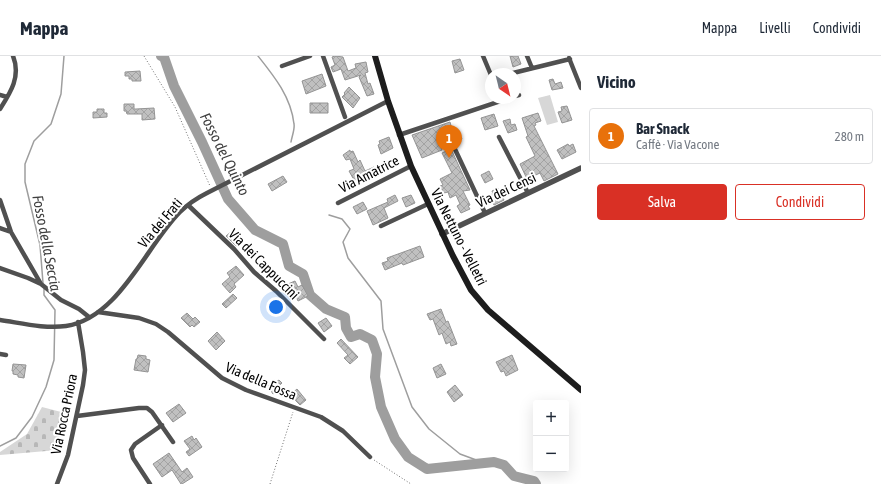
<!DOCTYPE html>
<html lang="it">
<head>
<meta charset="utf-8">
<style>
	:root { --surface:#fff; --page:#f6f6f7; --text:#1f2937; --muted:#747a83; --line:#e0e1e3; --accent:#d93025 }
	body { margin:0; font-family:"Asap Condensed",sans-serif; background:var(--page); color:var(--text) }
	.controls { position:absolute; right:12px; bottom:12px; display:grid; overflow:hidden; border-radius:4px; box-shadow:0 4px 16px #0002 }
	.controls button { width:36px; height:36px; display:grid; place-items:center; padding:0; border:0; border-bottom:1px solid var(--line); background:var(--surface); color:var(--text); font:20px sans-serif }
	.compass { position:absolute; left:485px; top:12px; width:36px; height:36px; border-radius:50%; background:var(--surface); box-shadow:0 4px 16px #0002; rotate:145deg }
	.you { position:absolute; left:276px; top:251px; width:14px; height:14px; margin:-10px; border:3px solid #fff; border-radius:50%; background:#1a73e8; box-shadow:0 0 0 6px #1a73e833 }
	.badge { display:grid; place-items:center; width:26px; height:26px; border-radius:50%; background:var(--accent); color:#fff; font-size:13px; font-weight:700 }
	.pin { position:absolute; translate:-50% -33px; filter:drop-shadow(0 1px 2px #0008) }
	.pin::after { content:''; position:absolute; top:21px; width:14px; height:12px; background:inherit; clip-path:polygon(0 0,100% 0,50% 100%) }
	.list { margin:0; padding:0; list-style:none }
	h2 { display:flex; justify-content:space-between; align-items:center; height:52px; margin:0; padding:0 16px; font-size:17px }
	h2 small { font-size:13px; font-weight:400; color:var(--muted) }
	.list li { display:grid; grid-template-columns:26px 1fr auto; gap:12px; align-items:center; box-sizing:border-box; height:56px; margin:0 8px 8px; padding:0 8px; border:1px solid var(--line); border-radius:4px }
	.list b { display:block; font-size:15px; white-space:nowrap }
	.list p { margin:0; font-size:13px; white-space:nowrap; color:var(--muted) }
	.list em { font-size:13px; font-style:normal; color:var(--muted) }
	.actions { display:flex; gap:8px; padding:12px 16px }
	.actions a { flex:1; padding:9px 0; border:1px solid var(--accent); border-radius:4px; text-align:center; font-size:14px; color:var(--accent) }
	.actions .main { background:var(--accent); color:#fff }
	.map { position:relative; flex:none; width:581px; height:428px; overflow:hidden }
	header { display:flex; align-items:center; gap:24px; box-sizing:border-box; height:56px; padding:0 20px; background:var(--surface); border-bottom:1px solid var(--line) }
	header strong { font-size:19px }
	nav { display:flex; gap:22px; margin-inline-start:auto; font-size:14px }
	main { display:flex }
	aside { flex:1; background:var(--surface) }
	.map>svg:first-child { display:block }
	.cemetery { fill:url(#cemetery-stones) }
	.green { fill:#d7d7d7 }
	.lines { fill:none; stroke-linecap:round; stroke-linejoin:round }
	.stream { stroke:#9e9e9e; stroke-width:1.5 }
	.river { stroke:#9e9e9e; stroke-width:10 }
	.building { fill:url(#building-cross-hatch); stroke:#949494 }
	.path { stroke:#727272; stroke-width:1; stroke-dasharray:1 2; stroke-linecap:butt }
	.minor { stroke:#505050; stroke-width:4.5 }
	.tertiary { stroke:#505050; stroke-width:5.5 }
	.secondary { stroke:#1d1d1d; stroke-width:6 }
	.labels { text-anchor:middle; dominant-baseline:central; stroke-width:4; stroke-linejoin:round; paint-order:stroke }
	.street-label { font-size:14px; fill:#000; stroke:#fff }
	.water-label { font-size:15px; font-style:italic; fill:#3f3f3f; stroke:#fff }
</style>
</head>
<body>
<header>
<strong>Mappa</strong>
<nav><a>Mappa</a><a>Livelli</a><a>Condividi</a></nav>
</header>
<main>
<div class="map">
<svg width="581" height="428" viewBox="0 0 581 428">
	<defs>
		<pattern id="cemetery-stones" width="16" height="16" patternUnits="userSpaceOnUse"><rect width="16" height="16" fill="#d7d7d7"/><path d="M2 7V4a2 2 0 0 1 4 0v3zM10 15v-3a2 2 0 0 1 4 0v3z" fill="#b7b7b7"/></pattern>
		<pattern id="building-cross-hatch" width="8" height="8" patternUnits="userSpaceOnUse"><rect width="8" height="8" fill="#c0c0c0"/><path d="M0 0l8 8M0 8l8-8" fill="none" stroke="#a3a3a3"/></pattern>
	</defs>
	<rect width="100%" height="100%" fill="#fff"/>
	<path class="cemetery" d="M42,351l23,6 -7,37 -58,5v-3l27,-18z"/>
	<path class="green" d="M550,39l8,27 -11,3 -9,-27z"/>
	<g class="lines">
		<path class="stream" d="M258,0c16,20 33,41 36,68 1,5 -2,12 -3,18
			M329,159l13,4 8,10 -7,13 5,16 33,43 2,28 29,78 17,22 31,25 19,7 -1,3
			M43,227l-3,-38 -15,-63v-18l9,-23 17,-17 10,-30 3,-38
			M0,390l16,-8 16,-21 14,-30 8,-27 1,-50 -11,-15v-6"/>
		<path class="river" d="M161,0l3,1 10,29 28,56 26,57 27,31 28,14 6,22 14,8 7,21 16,14 19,8 1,11 5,9 9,-3 12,6 5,14 -2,23 6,30 14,32 13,18 19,12 67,-7 10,3 10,11 20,5 2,3"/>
	</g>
	<path class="building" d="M335,0l8,1 5,14 8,-3 -1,-4 11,-2 2,10 -3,1 3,11 2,-1 4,11 -7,2 -8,-19 2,-2 -16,5 -4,-11 -8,3 -2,-5 4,-2 -3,-8z
		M510,0h8l3,8 -8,3z
		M460,3l4,11 -9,3 -3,-12z
		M140,15l1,10h-9v-2h-3v-3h-4v-4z
		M322,18l4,12 -20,8 -4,-13z
		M553,23l2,5 6,-2 2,6 -11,2 -3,-10z
		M349,31l11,11 -7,10 -11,-11 3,-3 -1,-1z
		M310,47h18v10h-18z
		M124,48h10v5h2l18,-1 1,11 -13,1v-6h-15l-1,-3h-2z
		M567,50l5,14 -10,3 -4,-11 4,-1 -1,-4z
		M97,53h7v4h3v4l-14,1v-6h4z
		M538,57l3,8 -6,2 1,2 -2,1 24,48 -14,7 -4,-8 -13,6 -7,-15 15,-8 -9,-19 2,-1 -6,-18z
		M494,58l4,12 -13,4 -4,-12z
		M510,63l1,6 4,-1 2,6 -9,3 -5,-12z
		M450,66l3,11 3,-2 2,5 2,-1 2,4 -7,3 -2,-1 -3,1 -4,-8 -9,3 5,13 -20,8 -10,-23z
		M389,81l4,11 -12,6 -3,-9 2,-1 -1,-3z
		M568,88l1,2 4,-2 3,8 -14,7 -5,-9z
		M451,93l19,41 -7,1 7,14 -2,1 2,3 -9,4 -4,-7 3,-2 -4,-9 -6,3 -2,-6 -4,1 -4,-7 3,-1 -3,-6 12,-6 -10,-20z
		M350,94v2l3,-1 5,11 2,-2 5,11 9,-4 4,8 -12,5 -2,-5 -10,5 -5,-9 5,-2 -4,-10 -4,1 -3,-5z
		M489,115l4,8 -8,4 -4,-8z
		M283,120l4,6 -15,9 -4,-7z
		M498,132l6,12 -10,5 -5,-10 4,-1 -1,-3z
		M395,139l3,6 -14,7 4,10 -15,7 -6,-14 21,-9 -1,-3z
		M411,139l4,8 -9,4 -4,-9z
		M363,146l4,7 -10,5 -4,-7z
		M232,175l5,4 4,8 -5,3 -10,-10z
		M420,190l4,11 -21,8 -1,-2 -17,7 -3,-7 6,-2 -1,-3z
		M236,210l8,9 -10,9 2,3 -6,6 -8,-9 8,-7 -3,-4z
		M295,225l3,6 4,-2 6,11 -10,5 -5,-11 -7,3 -5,-8 6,-3 1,2z
		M233,238l4,4 -11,10 -4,-4z
		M441,253l5,13 2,-1 9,23 -6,2 -1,-4 -4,2 -4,-11 -3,2 -6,-16 -3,1 -3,-6z
		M187,257l6,6 2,-2 5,5 -6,5 -2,-2 -2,2 -9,-9z
		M326,262l6,8 -8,6 -6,-9z
		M217,276l8,9 -9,9 -8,-9z
		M341,283l17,18 -8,7 -6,-6 4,-3 -11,-12z
		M138,299l8,1v3l4,1 -2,12 -14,-2 2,-11h1z
		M512,299l6,15 -12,6 -2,-5 -3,1 -5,-10z
		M13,308l13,1 -2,13 -6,-1v-2l-5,-1v-3h-1z
		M441,308l5,10 -9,4 -4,-10z
		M275,324l1,2 3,-2 3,3 -3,3 2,2 -8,6 -5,-8z
		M455,329l8,10 -9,7 -7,-10z
		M297,333l9,11 -6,5 -10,-10z
		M179,348l7,9 -13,9 -7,-9z
		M192,380l2,4 2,-2 6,9 -13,9 -3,-4 4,-3 -6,-8z
		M169,397l13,19 5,-4 6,9 -11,7h-1l-9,-14 -10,7 -9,-13z"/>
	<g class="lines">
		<path class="path" d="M144,0l31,51 35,79
			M374,404l37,24
			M270,428l23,-72"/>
		<path class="minor" d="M323,0l22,61
			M483,0l8,19
			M527,0l5,12
			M569,2l12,30
			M282,10l28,-10
			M509,18l61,-15
			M0,39l7,2
			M515,40l4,-1
			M0,53c11,-17 21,-33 13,-53
			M399,79l111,-37
			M499,81l29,56
			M453,89l32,68
			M0,144l11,32 30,52 20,16 18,9 10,8
			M338,147l73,-37
			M188,149l46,44 20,23 22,19 48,48
			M381,170l47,-22
			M0,172l11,4
			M0,212l28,10 13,6
			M98,256l41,6 17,6 12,8 54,46 24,12 75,27 22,14 27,26
			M0,264c21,3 45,9 66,6 53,-8 80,-80 114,-114 8,-8 17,-14 27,-19l181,-92
			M0,298l6,1
			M77,360l62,-8h8l5,4 21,30
			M57,428l11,-29 15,-70 2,-15 -2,-18 -5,-30
			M150,428l-17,-26 -2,-8 4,-6 27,-19"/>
		<path class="tertiary" d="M442,178l139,-66"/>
		<path class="secondary" d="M375,0l13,45 23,65 42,90 18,34 17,20 93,80"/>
	</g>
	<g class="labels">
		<g class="street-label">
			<text transform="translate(369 118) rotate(-27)">Via Amatrice</text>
			<text transform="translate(506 134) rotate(-25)">Via dei Censi</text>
			<text transform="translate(160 167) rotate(-50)">Via dei Frati</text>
			<text transform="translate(459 181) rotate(63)">Via Nettuno - Velletri</text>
			<text transform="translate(264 208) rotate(45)">Via dei Cappuccini</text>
			<text transform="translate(261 325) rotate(23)">Via della Fossa</text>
			<text transform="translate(64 358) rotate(-78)">Via Rocca Priora</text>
		</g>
		<g class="water-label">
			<text transform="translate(225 98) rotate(63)">Fosso del Quinto</text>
			<text transform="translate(47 187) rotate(79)">Fosso della Seccia</text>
		</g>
	</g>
</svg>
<div class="controls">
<button>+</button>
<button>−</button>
</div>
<svg class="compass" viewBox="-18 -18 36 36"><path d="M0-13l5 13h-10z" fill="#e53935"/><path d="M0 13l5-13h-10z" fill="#747a83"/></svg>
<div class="you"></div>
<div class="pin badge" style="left:449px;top:102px;background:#e8710a">1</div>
</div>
<aside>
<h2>Vicino<small></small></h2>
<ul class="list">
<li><span class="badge" style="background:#e8710a">1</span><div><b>Bar Snack</b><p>Caffè · Via Vacone</p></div><em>280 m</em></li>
</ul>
<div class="actions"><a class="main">Salva</a><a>Condividi</a></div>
</aside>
</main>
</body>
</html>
